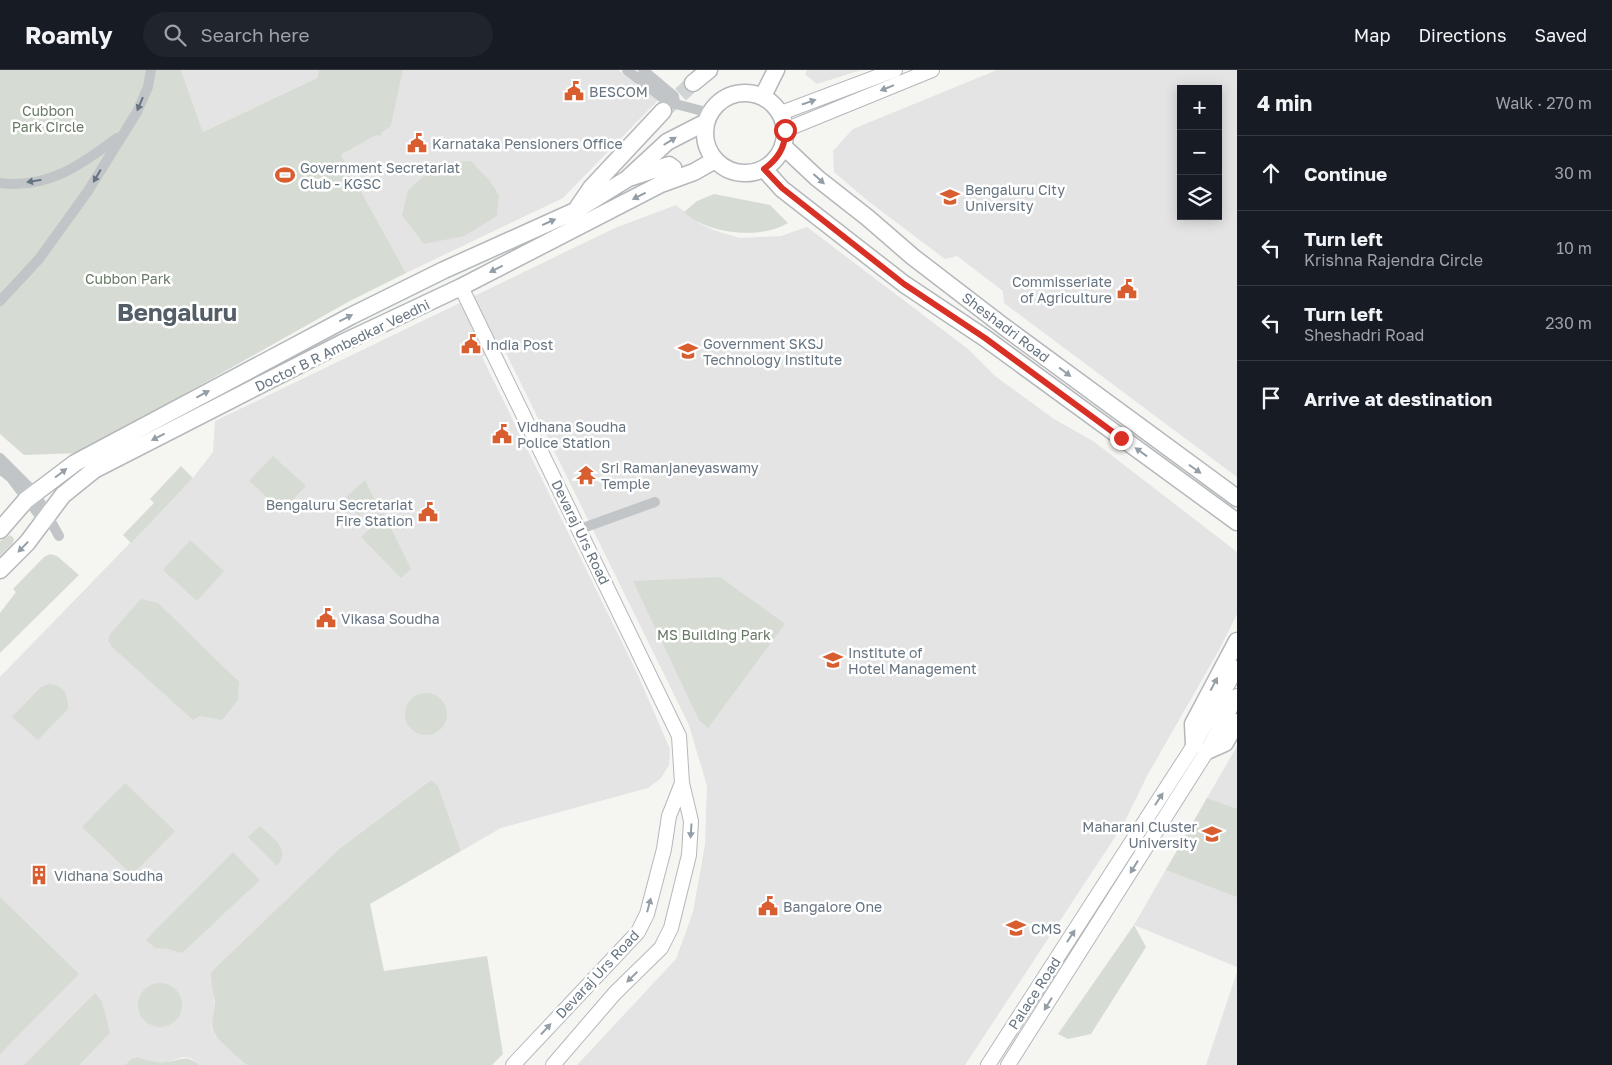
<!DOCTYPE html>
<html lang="en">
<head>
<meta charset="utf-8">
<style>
	:root { --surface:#171b24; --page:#20242c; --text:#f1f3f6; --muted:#9ea1a6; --line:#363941 }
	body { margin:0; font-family:"Golos Text",sans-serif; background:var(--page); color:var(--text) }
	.controls { position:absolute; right:15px; top:15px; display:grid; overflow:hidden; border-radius:0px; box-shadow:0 2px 12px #0003 }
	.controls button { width:45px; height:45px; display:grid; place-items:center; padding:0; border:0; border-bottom:1px solid var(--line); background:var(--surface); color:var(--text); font:25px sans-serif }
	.stop { position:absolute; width:15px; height:15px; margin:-11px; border:4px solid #d93025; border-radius:50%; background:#fff }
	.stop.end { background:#d93025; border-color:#fff; box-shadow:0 1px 5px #0008 }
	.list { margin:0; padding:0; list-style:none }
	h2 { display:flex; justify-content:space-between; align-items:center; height:65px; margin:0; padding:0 20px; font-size:21px }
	h2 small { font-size:16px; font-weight:400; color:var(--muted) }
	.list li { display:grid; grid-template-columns:32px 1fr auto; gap:15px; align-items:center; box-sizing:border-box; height:75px; padding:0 20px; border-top:1px solid var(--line) }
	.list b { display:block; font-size:19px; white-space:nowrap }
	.list p { margin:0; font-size:16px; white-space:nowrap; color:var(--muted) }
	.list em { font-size:16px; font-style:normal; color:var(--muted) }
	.icon { flex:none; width:28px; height:28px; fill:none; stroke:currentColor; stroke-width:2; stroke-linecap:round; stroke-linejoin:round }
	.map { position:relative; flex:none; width:1237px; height:995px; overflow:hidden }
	header { display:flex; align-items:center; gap:30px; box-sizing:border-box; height:70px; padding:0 25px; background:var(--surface); border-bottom:1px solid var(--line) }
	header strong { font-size:24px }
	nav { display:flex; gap:28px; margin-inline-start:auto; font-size:18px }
	.search { width:350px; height:45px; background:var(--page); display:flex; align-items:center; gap:12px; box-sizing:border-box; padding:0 18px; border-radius:28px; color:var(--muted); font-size:19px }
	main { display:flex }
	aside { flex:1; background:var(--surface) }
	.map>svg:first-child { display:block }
	.built { fill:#e3e4e3; fill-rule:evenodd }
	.green { fill:#d6dcd3 }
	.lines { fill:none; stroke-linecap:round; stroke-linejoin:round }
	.primary-tunnel { stroke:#d1d5d6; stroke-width:16; stroke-dasharray:16 8; stroke-linecap:butt }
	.secondary-casing { stroke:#b4b8bc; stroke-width:16 }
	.primary-casing { stroke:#b4b8bb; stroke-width:19 }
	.street { stroke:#c1c5c8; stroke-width:10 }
	.secondary { stroke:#fff; stroke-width:14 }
	.primary { stroke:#fff; stroke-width:16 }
	.oneway { fill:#949ea7 }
	.oneway2 { fill:#667481 }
	.route { stroke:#d93025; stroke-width:6 }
	.labels { text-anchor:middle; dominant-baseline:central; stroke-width:5; stroke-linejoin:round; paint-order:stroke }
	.poi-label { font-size:14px; fill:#667481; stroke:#fff; text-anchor:start }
	.park-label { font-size:14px; fill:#687965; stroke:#fff }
	.street-label { font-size:14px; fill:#667481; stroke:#fff }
	.town-label { font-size:24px; font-weight:bold; fill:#545e67; stroke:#fff }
</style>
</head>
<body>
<header>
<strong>Roamly</strong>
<div class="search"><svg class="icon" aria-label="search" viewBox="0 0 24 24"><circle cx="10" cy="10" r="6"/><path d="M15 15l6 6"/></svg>Search here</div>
<nav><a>Map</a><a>Directions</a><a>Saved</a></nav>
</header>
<main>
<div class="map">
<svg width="1237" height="995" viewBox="0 0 1237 995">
	<rect width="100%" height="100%" fill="#f5f5f2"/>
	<path class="built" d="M181,0h138l-2,8 -114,54z
		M403,0h215l43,27 -98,101 -157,75 -65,-118 50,-29z
		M807,0h54l-44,14 -12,-10z
		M997,0h240v407l-233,-174 -1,-12 -46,-35 -12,3 -77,-58 -34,-29 -1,-21 20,-22zM1181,19h37v127h-37z
		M676,135l23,18 14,7 27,8 41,-2 26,-9 161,122 27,27 59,43 39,22 144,111v62l-18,36 -72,126 -24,49 -158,240h-388l99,-106 17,-47 12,-67 2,-59 -18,-61 -186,-378 -21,10 155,316 33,76 -1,16 -8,13 -13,10 -147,40 -40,23 -23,-64 -7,-7 -92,69 -128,123 -1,9 4,13 1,16 -4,17 4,8 32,30h-48l-8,-7 -8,-1 -16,5h-15l-15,-5 -6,2 -6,6h-125v-388l193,-199 20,-26 2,-31 400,-193z
		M1237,676v221l-103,-42z
		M1237,902v93h-31z"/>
	<path class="green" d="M0,0h181l22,62 114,-54 2,-8h84l-12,56 -9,6 -1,4 -5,-1 -35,20 65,118 -58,29 -268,151 -56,2 -24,-21z
		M471,91l18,19 10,15 -2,21 -33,20 -40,8 -22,-29 6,-25 31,-27z
		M714,124l56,11 18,18c-27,17 -81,11 -104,-11l13,-11z
		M273,386l33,30 -24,25 -33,-30z
		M181,396l12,12 -62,65 -8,-8 31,-32 -4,-4z
		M365,410l10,20 -16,16 -15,-17z
		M378,443l6,1 27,55 -10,9 -40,-41 10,-9 -4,-4z
		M10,465l4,3 -1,5 -13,13v-15z
		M190,470l34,31 -27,30 -34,-31z
		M50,484l7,2 22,19 -79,78v-40l16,-21 -3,-3 31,-32z
		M720,507l65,47 -77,104 -9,-8 -66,-139z
		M141,529l17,4 81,79 -1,18 -16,20 -22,-4 -7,4 -81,-73 -4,-7 2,-6z
		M49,614c15,1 19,11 19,25l-30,31 -26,-23 29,-30z
		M405 644a21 21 0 1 1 42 0a21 21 0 1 1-42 0Z
		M431,710l7,6 23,65 -91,53 14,67 103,-15 16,98 -11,11h-245c-8,-8 -36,-28 -35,-40 0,-8 3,-14 3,-23 -1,-10 -6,-19 -4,-30l128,-123z
		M125,713l50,48 -43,44 -50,-48z
		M1207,728l30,11v88l-71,-27z
		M260,756c12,12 32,23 17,40l-29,-29z
		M233,782l27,28 -78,73 -14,-4 -13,-1 -9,-8z
		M0,827l79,77 -79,80z
		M1134,855l12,22 -55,87 -23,5 -10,-5z
		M138 935a22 22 0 1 1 44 0a22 22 0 1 1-44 0Z
		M95,923l7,9 8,31 -31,32h-55z
		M137,987c9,3 18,6 28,5 15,-1 21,-9 34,3h-74l6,-6z"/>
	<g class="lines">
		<path class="primary-tunnel" d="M663,41l30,-28"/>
		<defs>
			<path id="secondary" d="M781,43l114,-43
				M785,60l147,-60
				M461,217l218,449 3,47 9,38 -2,34 -18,73 -10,20 -46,45 -62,72
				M513,995l125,-133 9,-18 17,-65 5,-33 13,-33
				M988,995l206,-320 43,-77
				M1008,995l199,-314 30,-55"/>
			<path id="primary" d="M693,13l16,-13
				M705 63a40 40 0 1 1 80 0a40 40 0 1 1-80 0Z
				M763,26l13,-26
				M783,76l34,32 51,40 45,39 90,69 234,172
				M764,99l18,20 122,95 81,54 252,184
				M629,108l40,-13 4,3 -3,8 -9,8
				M578,137l13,-19 72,-77
				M0,460l26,-30 49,-37 276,-147 93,-46 131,-59 52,-32 40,-37 39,-20
				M0,500l27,-27 36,-48 31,-25 248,-127 119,-56 200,-103 33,-12 21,-12
				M1194,675l-1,-21 44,-83
				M1207,681l18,-8 12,-21"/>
		</defs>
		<use href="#secondary" class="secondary-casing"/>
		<use href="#primary" class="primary-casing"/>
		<path class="street" d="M627,0l41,32 42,11
			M643,0l31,26 1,7
			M0,113c48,6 81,-18 117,-45
			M0,231l39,-42 49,-68 49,-79 11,-25 3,-17
			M0,388l35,35 24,43
			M0,399l11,9 35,46
			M580,459l75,-27"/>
		<use href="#secondary" class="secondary"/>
		<use href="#primary" class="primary"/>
	</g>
	<defs><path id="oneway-solid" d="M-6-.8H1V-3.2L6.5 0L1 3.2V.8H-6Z" transform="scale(1.25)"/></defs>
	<g class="oneway">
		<use href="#oneway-solid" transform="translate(887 18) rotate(158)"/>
		<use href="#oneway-solid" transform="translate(809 32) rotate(-19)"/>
		<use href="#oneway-solid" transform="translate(670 71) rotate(-32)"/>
		<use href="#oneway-solid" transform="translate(819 109) rotate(42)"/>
		<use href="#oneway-solid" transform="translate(639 126) rotate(153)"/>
		<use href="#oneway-solid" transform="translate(549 152) rotate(-24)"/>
		<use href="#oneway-solid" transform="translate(496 199) rotate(153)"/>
		<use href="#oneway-solid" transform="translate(346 248) rotate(-27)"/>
		<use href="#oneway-solid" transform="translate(1065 302) rotate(37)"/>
		<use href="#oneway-solid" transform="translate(203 324) rotate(-28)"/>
		<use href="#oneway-solid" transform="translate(158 367) rotate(153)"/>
		<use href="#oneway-solid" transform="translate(1141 382) rotate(-144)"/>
		<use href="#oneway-solid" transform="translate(1195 399) rotate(35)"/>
		<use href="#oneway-solid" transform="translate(61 403) rotate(-37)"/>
		<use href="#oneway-solid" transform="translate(23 477) rotate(134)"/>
		<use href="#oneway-solid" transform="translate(1214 614) rotate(-62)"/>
		<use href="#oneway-solid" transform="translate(1159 729) rotate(-57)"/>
		<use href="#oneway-solid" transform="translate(691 761) rotate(94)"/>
		<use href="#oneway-solid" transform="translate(1134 797) rotate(122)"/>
		<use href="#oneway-solid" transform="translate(649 835) rotate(-75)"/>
		<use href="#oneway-solid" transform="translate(1071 866) rotate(-57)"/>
		<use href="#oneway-solid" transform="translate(632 907) rotate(136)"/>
		<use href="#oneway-solid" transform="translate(1048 934) rotate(122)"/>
		<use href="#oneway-solid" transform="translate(546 959) rotate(-47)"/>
	</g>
	<g class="oneway2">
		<use href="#oneway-solid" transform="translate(140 34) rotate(113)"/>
		<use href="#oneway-solid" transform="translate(97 106) rotate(120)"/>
		<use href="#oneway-solid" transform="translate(34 111) rotate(171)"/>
	</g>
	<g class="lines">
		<path class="route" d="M785,60c1,17 -7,29 -21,39l18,19 122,96 81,54 136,100"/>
	</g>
	<defs>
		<symbol id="civic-bare" viewBox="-9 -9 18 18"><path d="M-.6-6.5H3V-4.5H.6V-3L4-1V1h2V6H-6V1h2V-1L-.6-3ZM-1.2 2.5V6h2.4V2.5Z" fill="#d85d2f" stroke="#fff" stroke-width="2.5" paint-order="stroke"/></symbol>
		<symbol id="stadium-bare" viewBox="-9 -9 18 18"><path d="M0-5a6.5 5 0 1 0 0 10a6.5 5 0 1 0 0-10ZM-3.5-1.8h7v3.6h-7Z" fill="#d85d2f" stroke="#fff" stroke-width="2.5" paint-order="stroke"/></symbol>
		<symbol id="university-bare" viewBox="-9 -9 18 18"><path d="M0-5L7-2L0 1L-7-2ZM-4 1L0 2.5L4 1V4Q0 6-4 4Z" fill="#d85d2f" stroke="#fff" stroke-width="2.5" paint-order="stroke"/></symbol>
		<symbol id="temple-bare" viewBox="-9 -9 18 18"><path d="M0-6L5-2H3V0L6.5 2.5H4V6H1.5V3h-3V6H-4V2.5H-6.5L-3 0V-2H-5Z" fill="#d85d2f" stroke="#fff" stroke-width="2.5" paint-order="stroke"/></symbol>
		<symbol id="building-bare" viewBox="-9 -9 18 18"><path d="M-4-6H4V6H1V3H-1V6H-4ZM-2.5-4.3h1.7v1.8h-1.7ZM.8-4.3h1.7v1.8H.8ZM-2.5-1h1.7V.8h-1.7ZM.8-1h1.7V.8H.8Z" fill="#d85d2f" stroke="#fff" stroke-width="2.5" paint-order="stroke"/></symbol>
	</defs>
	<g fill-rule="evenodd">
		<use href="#civic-bare" x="560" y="7" width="28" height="28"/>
		<use href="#civic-bare" x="403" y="59" width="28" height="28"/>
		<use href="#stadium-bare" x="271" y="91" width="28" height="28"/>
		<use href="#university-bare" x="936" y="113" width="28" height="28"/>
		<use href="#civic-bare" x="1113" y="205" width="28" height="28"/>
		<use href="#civic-bare" x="457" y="260" width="28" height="28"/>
		<use href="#university-bare" x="674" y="267" width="28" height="28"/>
		<use href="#civic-bare" x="488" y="350" width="28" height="28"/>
		<use href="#temple-bare" x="572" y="391" width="28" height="28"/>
		<use href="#civic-bare" x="414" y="428" width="28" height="28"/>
		<use href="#civic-bare" x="312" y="534" width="28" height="28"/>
		<use href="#university-bare" x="819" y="576" width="28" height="28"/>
		<use href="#university-bare" x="1198" y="750" width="28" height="28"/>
		<use href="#building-bare" x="25" y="791" width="28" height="28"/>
		<use href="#civic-bare" x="754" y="822" width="28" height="28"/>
		<use href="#university-bare" x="1002" y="844" width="28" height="28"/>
	</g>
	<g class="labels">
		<g class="poi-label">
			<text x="589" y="21">BESCOM</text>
			<text x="432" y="73">Karnataka Pensioners Office</text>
			<text x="300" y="97">Government Secretariat<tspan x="300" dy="16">Club - KGSC</tspan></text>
			<text x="965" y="119">Bengaluru City<tspan x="965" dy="16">University</tspan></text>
			<text x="1112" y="211" text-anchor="end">Commisseriate<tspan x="1112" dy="16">of Agriculture</tspan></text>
			<text x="703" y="273">Government SKSJ<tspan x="703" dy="16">Technology Institute</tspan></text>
			<text x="486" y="274">India Post</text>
			<text x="517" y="356">Vidhana Soudha<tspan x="517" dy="16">Police Station</tspan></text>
			<text x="601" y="397">Sri Ramanjaneyaswamy<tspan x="601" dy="16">Temple</tspan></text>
			<text x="413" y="434" text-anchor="end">Bengaluru Secretariat<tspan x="413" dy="16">Fire Station</tspan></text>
			<text x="341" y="548">Vikasa Soudha</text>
			<text x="848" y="582">Institute of<tspan x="848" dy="16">Hotel Management</tspan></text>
			<text x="1197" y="756" text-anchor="end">Maharani Cluster<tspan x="1197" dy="16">University</tspan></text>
			<text x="54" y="805">Vidhana Soudha</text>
			<text x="783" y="836">Bangalore One</text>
			<text x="1031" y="858">CMS</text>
		</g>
		<g class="park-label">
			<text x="48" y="40">Cubbon<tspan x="48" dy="16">Park Circle</tspan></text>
			<text x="128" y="208">Cubbon Park</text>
			<text x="714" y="564">MS Building Park</text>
		</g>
		<g class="street-label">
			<text transform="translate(1006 257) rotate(37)">Sheshadri Road</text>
			<text transform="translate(342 275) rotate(-26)">Doctor B R Ambedkar Veedhi</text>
			<text transform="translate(581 462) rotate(64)">Devaraj Urs Road</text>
			<text transform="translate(597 904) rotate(-47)">Devaraj Urs Road</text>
			<text transform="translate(1034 923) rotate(-57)">Palace Road</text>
		</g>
		<g class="town-label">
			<text x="177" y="241">Bengaluru</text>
		</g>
	</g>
</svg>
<div class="controls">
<button>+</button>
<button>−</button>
<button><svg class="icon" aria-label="layers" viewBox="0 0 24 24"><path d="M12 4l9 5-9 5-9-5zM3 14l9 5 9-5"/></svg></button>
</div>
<div class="stop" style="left:785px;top:60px"></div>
<div class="stop end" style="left:1121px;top:368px"></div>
</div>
<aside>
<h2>4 min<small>Walk · 270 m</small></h2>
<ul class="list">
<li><svg class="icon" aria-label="ahead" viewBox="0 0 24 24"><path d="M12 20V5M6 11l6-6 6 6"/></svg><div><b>Continue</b></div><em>30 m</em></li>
<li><svg class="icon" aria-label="left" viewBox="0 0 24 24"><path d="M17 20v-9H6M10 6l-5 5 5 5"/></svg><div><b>Turn left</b><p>Krishna Rajendra Circle</p></div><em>10 m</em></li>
<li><svg class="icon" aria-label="left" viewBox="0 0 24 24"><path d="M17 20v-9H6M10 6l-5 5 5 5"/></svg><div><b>Turn left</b><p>Sheshadri Road</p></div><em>230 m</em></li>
<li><svg class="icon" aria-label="arrive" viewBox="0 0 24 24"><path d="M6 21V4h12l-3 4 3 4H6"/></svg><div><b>Arrive at destination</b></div></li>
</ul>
</aside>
</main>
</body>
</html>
